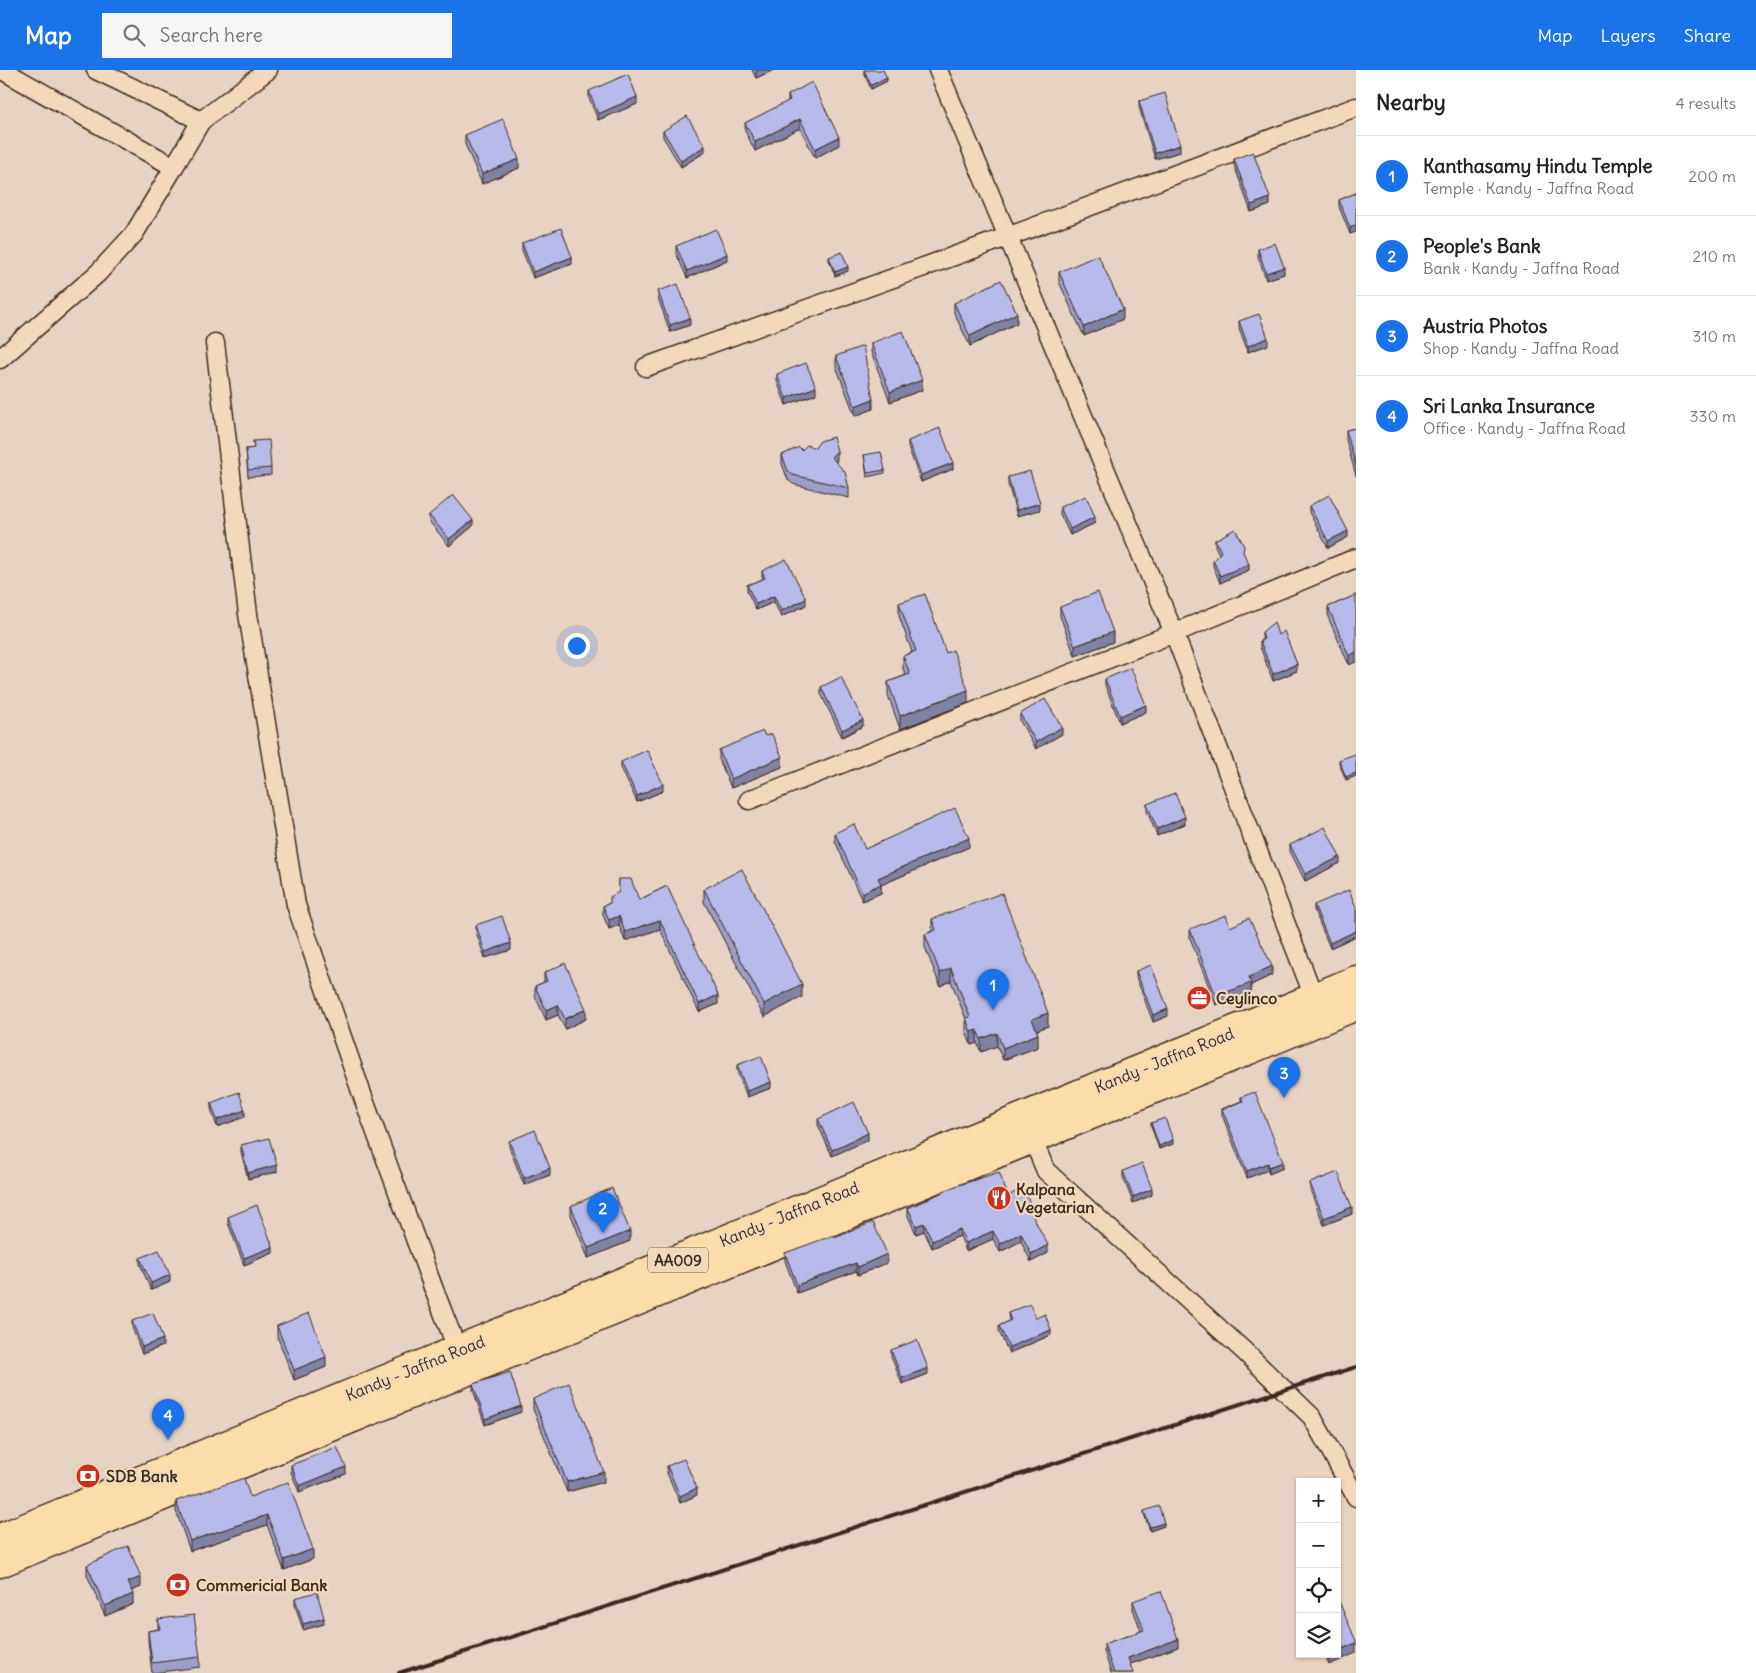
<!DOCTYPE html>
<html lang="en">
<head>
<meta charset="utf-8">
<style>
	:root { --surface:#fff; --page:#f6f6f6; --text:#222; --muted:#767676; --line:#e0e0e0; --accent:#1a73e8 }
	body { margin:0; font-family:Delius,sans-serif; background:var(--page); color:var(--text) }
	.controls { position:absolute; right:15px; bottom:15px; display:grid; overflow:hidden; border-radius:0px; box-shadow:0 1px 4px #0004 }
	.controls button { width:45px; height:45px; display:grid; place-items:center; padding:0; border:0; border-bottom:1px solid var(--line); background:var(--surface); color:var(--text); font:25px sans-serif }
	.you { position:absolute; left:576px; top:575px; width:18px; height:18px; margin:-12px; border:4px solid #fff; border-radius:50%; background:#1a73e8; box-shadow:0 0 0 8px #1a73e833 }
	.badge { display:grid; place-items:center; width:32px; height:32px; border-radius:50%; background:var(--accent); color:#fff; font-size:16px; font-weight:700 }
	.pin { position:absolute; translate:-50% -41px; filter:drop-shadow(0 1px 2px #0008) }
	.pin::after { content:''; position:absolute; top:26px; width:18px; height:15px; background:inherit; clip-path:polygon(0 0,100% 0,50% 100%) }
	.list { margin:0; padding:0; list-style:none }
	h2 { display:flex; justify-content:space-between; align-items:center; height:65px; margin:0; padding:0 20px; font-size:21px }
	h2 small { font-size:16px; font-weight:400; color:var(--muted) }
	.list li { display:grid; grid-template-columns:32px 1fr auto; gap:15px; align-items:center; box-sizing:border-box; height:80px; padding:0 20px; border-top:1px solid var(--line) }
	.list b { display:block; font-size:19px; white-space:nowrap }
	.list p { margin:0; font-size:16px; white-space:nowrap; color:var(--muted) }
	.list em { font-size:16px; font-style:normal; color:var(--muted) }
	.icon { flex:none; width:28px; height:28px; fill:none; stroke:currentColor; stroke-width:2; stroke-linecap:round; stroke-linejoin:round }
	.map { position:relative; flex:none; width:1356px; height:1603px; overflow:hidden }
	header { display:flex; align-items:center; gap:30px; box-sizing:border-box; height:70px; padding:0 25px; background:var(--accent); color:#fff }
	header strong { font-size:24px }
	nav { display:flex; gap:28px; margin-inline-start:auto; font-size:18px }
	.search { width:350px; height:45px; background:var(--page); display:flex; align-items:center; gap:12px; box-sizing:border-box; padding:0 18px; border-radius:0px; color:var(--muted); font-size:19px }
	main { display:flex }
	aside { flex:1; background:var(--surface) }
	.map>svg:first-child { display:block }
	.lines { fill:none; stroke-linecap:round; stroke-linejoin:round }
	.minor-casing { stroke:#3b2a1e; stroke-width:21 }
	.trunk-casing { stroke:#3b2a1e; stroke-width:31 }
	.minor { stroke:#f3d9ba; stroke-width:18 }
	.trunk { stroke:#fddcac; stroke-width:28 }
	.rail { stroke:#3b2a1e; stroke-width:4 }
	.wall { fill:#9d9fca; stroke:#3b2a1e }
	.shaded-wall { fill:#8082a4; stroke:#3b2a1e }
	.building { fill:#b7b9eb; stroke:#3b2a1e }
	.labels { text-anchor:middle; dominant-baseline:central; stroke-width:4.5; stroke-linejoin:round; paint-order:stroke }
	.shield { fill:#f3d9ba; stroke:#725e4d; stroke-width:1 }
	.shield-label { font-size:15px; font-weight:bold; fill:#3b2a1e }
	.poi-label { font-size:16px; font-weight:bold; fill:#3b2a1e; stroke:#f3d9ba; text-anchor:start }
	.street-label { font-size:16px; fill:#3b2a1e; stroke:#f3d9ba }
</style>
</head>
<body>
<header>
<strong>Map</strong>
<div class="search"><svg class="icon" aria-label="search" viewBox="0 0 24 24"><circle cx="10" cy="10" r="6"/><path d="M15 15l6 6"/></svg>Search here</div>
<nav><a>Map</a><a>Layers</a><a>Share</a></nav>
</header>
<main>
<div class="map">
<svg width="1356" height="1603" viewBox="0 0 1356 1603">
	<rect width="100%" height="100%" fill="#e7d3c4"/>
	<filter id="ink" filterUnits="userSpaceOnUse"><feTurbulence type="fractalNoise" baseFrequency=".02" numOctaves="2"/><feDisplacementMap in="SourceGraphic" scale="10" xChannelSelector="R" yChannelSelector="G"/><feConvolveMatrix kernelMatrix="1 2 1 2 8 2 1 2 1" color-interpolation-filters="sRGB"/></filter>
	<g filter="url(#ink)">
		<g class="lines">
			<defs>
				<path id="minor" d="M2,0l172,97 27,-46 67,-51
					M96,0l105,51
					M938,0l236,563 143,372
					M215,273l33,271 48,291 68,195 69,187 25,64
					M0,289l98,-86 36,-39 40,-67
					M646,297l361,-130 349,-130
					M749,730l425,-167 182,-75
					M1029,1061l17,40 198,180 68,66 44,80"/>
				<path id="trunk" d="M0,1468l1356,-558
					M0,1493l1356,-557"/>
			</defs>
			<use href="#minor" class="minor-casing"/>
			<use href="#trunk" class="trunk-casing"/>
			<use href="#minor" class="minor"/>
			<use href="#trunk" class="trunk"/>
			<path class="rail" d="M399,1603l957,-306"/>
		</g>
		<path class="wall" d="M752,0h22l-18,8z
			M864,0l23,11 -16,8 -7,-16z
			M589,21l48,13 -39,16 -9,-22z
			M788,25l51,50 -24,13 -15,-30 -45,23 -10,-20v-8l43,-21z
			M1139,31l41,51 -25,7 -16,-52z
			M663,61l42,21 -24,15 -18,-30z
			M465,65l54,33 -37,16 -17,-40z
			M1234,89l36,46 -19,7 -17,-47z
			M1356,123l-6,41 -11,-27v-7z
			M522,173l50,21 -39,14 -11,-28z
			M676,176l51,14 -40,18 -11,-25z
			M1258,179l26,25 -18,6 -8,-24z
			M829,187l19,14 -13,5 -6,-16z
			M1059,202l64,47 -39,17 -25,-54z
			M658,221l32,34 -20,7 -12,-34z
			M954,233l63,20 -47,23 -16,-33z
			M1239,251l29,24 -20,7 -9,-24z
			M871,273l51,47 -32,12 -19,-50z
			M836,286l37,53 -18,7 -19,-50z
			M777,304l39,20 -30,11 -9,-24z
			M1356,358v48l-10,-36v-10z
			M253,371l18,27v7l-23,2 -2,-28h8z
			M908,371l45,28 -32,13 -13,-35z
			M802,380l35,10 -1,2 13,26v10l-56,-14 -5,-4 -6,-16v-9z
			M864,385l21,15v3l-18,4z
			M1008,407l32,33 -23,6 -9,-32z
			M1309,436l39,31 -20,11 -19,-36z
			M1060,437l35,16 -25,12 -10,-21z
			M429,445l44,11 -24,20 -20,-25z
			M1215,470l29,14 5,16 -29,13 -7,-17v-6l6,-6 -4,-8z
			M762,501l44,34 -25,12 -7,-15 -18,8 -9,-19v-6l16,-6 -1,-2z
			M1356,525l-7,70 -21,-48v-10z
			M899,533l47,50 22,50 -68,26 -12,-34v-13l18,-7 -3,-6v-13l9,-4 -13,-36z
			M1060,537l53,35 -38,14 -15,-40z
			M1262,562l35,39 -24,10 -13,-34v-6l2,-1z
			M1105,609l41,33 -26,11 -15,-38z
			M821,617l42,39 -21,11 -21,-43z
			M1020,644l42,20 -26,15 -16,-28z
			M765,666l17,31 -51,21 -12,-29v-9z
			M1356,688v18l-10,4 -7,-17v-3z
			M621,692l42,29 -26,11 -16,-34z
			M1147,734l38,20 -28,12 -10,-25z
			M835,763l30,16 104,-2 -88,38v8l-19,8 -27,-60z
			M1290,775l50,18 -35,18 -15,-30z
			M619,809l20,21 28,-14 51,118 -19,8 -39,-83 -35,12 -6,-16 -10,4 -6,-14v-9l7,-3 9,-11z
			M704,819l98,108 -38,20 -60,-115z
			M1314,835l42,2v29l-26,12 -16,-38z
			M932,849l116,107 -11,4 1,17 -35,13 -6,-14 -16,6 -4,-9 -6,2 -5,-14v-12l-15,-38 -11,5 -15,-39v-13l7,-3z
			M476,855l35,25 -26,8 -9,-26z
			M1190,859l82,46 -21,10v7l-35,13 -26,-67z
			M1136,901l32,45 -15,6 -17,-45z
			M544,903l42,46 -21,10 -7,-14 -12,5 -11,-24v-10l9,-4z
			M737,995l34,23 -24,9 -10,-26z
			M1241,1027l42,71 -14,6 -1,-4 -21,8 -25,-63v-6l19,-8z
			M211,1033l34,14 -28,10 -6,-18z
			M818,1049l50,21 -36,16 -14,-31z
			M1151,1053l22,21 -14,5 -8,-23z
			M509,1071l41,34 -26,10 -15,-38z
			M241,1075l36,27 -29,7 -7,-27z
			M1123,1101l29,24 -19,8 -10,-26z
			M1310,1113l42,31 -28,11 -14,-35z
			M1008,1126l28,26 12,31 -17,9 -10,-21 -21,11 -7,-13 -27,12 -6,-15 -28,12 -8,-17 -8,3 -8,-18v-8z
			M571,1136l59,35 -42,17 -17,-43z
			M228,1147l45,36 -29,12 -16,-42z
			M835,1168l52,25 -29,12 -2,-4 -59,22 -12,-32v-8z
			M140,1188l30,24 -19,8 -11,-26z
			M1008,1243l28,5 15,17 -42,18 -10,-21v-6l10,-5z
			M132,1251l31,25 -21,8 -10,-27z
			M277,1256l49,41 -32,13 -17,-44z
			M891,1280l37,24 -26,10 -11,-28z
			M473,1314l48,28 -36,13 -12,-35z
			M533,1329l71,83 -37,10 -34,-83z
			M291,1395l55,9 -47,18 -8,-20z
			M667,1396l30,29 -17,8 -13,-30z
			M250,1427l63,62 -29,11 -17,-45 -77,26 -14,-40v-10z
			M1144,1441l20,15 -14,5 -6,-17z
			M87,1495l54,22 -10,4 2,13 -28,12 -18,-41z
			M295,1528l29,26 -21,6 -8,-25z
			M1133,1531l45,46 -48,17 3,9h-22l-7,-22v-7l37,-13 -8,-22z
			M158,1549l42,38v10l-48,6 -4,-32v-10l10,-2z
			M1324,1584h13l-8,11z"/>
		<path class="shaded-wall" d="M759,0h15l-18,8v-6z
			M887,8v3l-16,8v-4z
			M637,27v7l-39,16v-6z
			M800,49v9l-45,23v-9z
			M839,67v8l-24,13v-9z
			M1180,75v7l-25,7v-6z
			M705,76v6l-24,15v-6z
			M519,89v9l-37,16v-10z
			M1270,128v7l-19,7v-7z
			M1356,155v7l-6,2v-6z
			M727,184v6l-40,18v-7z
			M572,187v7l-39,14v-6z
			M848,197v4l-13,5v-4z
			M1284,197v7l-18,6v-7z
			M1123,239v10l-39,17v-9z
			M1017,243v10l-47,23v-10z
			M690,248v7l-20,7v-7z
			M1268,268v7l-20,7v-6z
			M922,310v10l-32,12v-10z
			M816,317v7l-30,11v-7z
			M873,329v10l-18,7v-10z
			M837,381v9l-6,6v-9z
			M953,393v6l-32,13v-7z
			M1040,433v7l-23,6v-6z
			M1095,447v6l-25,12v-6z
			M473,450v6l-24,20v-7z
			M1348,461v6l-20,11v-7z
			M1249,494v6l-29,13v-7z
			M774,526v6l-18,8v-6z
			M806,529v6l-25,12v-6z
			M1113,562v10l-38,14v-10z
			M1356,582v10l-7,3v-9z
			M1297,594v7l-24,10v-7z
			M968,620v13l-68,26v-13z
			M1146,635v7l-26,11v-7z
			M863,650v6l-21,11v-7z
			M1062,657v7l-26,15v-7z
			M782,687v10l-51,21v-9z
			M1356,703v3l-10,4v-3z
			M663,714v7l-26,11v-6z
			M1185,747v7l-28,12v-7z
			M969,768v9l-88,38v8l-19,8v-8l16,-15z
			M1340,787v6l-35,18v-7z
			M619,846v9l-10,4v-9z
			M660,850v9l-35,12v-9z
			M1356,861v5l-26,12v-5z
			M511,873v7l-26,8v-6z
			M1272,896v9l-21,10v7l-35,13v-9l33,-19z
			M951,898v13l-11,5v-13z
			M802,914v13l-38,20v-13z
			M718,925v9l-19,8v-8z
			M558,935v10l-12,5v-10z
			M586,939v10l-21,10v-10z
			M1168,939v7l-15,6v-7z
			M1048,943v13l-16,6v-13z
			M977,960v13l-6,2v-13z
			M997,963v13l-16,6v-13z
			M1038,964v13l-35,13v-12z
			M771,1012v6l-24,9v-6z
			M245,1040v7l-28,10v-7z
			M868,1063v7l-36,16v-6z
			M1173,1070v4l-14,5v-3z
			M1283,1092v6l-14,6v-7z
			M1268,1093v7l-21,8v-7z
			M277,1095v7l-29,7v-6z
			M550,1098v7l-26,10v-7z
			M1152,1119v6l-19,8v-6z
			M1352,1137v7l-28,11v-7z
			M924,1153v8l-8,3v-8z
			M960,1159v7l-28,12v-7z
			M630,1161v10l-42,17v-10z
			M993,1161v8l-27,12v-8z
			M1021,1163v8l-21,11v-8z
			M1048,1175v8l-17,9v-8z
			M273,1177v6l-29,12v-7z
			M887,1184v9l-29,12v-8z
			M856,1193v8l-59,22v-8z
			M170,1205v7l-19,8v-7z
			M1051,1260v5l-42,18v-6z
			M163,1269v7l-21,8v-7z
			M326,1287v10l-32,13v-10z
			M928,1298v6l-26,10v-6z
			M521,1336v6l-36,13v-6z
			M346,1397v7l-47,18v-6z
			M604,1402v10l-37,10v-10z
			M697,1418v7l-17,8v-7z
			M267,1445v10l-77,26v-10z
			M1164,1453v3l-14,5v-4z
			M313,1479v10l-29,11v-10z
			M141,1507v10l-13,5v-10z
			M133,1524v10l-28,12v-10z
			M324,1548v6l-21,6v-6z
			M1178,1569v8l-50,18v-7z
			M1356,1573v10l-27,12v-10l2,-1h6v-3z"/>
		<path class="building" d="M864,0h19l4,8 -16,7z
			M628,4l9,23 -39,17 -9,-23z
			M812,12l27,55 -24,12 -15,-30 -45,23 -10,-19 45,-23 -2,-5z
			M1165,23l15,52 -25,8 -16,-52z
			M687,46l18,30 -24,15 -18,-30z
			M503,49l16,40 -37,15 -17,-39z
			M1253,82l17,46 -19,7 -17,-46z
			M1356,123v32l-6,3 -11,-28z
			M561,158l11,29 -39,15 -11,-29z
			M716,159l11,25 -40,17 -11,-25z
			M1275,173l9,24 -18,6 -8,-24z
			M842,182l6,15 -13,5 -6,-15z
			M1098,185l25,54 -39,18 -25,-55z
			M1001,210l16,33 -47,23 -16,-33z
			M678,214l12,34 -20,7 -12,-34z
			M1259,244l9,24 -20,8 -9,-25z
			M903,261l19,49 -32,12 -19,-49z
			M863,276l10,53 -18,7 -19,-50z
			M806,293l10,24 -30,11 -9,-24z
			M940,358l13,35 -32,12 -13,-34z
			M1356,358v38l-10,-36z
			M833,367l4,14 -6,6 14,15 4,16 -56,-13 -5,-4 -6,-16 17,-8 3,3 5,-5 8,3 5,-7z
			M269,370l2,28 -23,2 -2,-21 8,-1 -1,-7z
			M881,382l4,18 -18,3 -3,-18z
			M1030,401l10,32 -23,7 -9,-33z
			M453,425l20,25 -24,19 -20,-24z
			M1329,425l19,36 -20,10 -19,-35z
			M1086,426l9,21 -25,12 -10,-22z
			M1235,459l9,17 -1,6 6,12 -29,12 -7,-16 8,-8 -6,-12z
			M786,489l20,40 -25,12 -7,-15 -18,8 -9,-19 18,-7 -3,-7z
			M1098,522l15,40 -38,14 -15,-39z
			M925,524l21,59 7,-3 15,40 -68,26 -12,-34 22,-8 -7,-18 13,-5 -17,-48z
			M1356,525v57l-7,4 -21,-49z
			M1274,552l4,13 6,-4 13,33 -24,10 -13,-33 4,-2 -2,-7z
			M1131,598l15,37 -26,11 -15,-37z
			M841,607l22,43 -21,10 -21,-43z
			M1045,629l17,28 -26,15 -16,-28z
			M763,661l2,5 7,-2 10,23 -51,22 -12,-29z
			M647,680l16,34 -26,12 -16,-34z
			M1355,684l1,4v15l-10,4 -7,-17z
			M1175,723l10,24 -28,12 -10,-25z
			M955,738l14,30 -91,40 3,6 -19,9 -27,-60 19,-9 11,25z
			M1325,757l15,30 -35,17 -15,-29z
			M742,799l60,115 -38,20 -60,-115z
			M619,809h12l8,21 28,-14 51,109 -19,9 -39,-84 -35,12 -6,-16 -10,4 -6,-14 7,-3v-6l9,-5z
			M1349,820l7,17v24l-26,12 -16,-38z
			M1002,823l46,120 -16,6 6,15 -35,14 -6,-15 -16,6 -4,-9 -6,2 -5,-14 4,-1 -19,-49 -11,5 -15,-39 11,-4 -4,-11z
			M1226,845l4,12 19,-9 23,48 -23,11 2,6 -35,13 -26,-67z
			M502,846l9,27 -26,9 -9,-27z
			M565,893l21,46 -21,10 -7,-14 -12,5 -11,-24 12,-5 -3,-8z
			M1151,895l17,44 -15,6 -17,-44z
			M761,986l10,26 -24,9 -10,-26z
			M239,1022l6,18 -28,10 -6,-17z
			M1255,1022l28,70 -14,5 -1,-4 -21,8 -25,-62 21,-8 -2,-4z
			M854,1032l14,31 -36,17 -14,-31z
			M1165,1048l8,22 -14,6 -8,-23z
			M535,1060l15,38 -26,10 -15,-37z
			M269,1068l8,27 -29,8 -7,-28z
			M1142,1093l10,26 -19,8 -10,-26z
			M999,1102l9,24 15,-8 13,28 -3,1 15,28 -17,9 -10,-21 -21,11 -7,-13 -27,12 -6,-14 -28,12 -8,-18 -8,3 -8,-18 48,-22z
			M1338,1102l14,35 -28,11 -14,-35z
			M612,1118l18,43 -42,17 -17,-42z
			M257,1135l16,42 -29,11 -16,-41z
			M873,1152l14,32 -29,13 -2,-4 -59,22 -12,-32 49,-18 1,3z
			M159,1180l11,25 -19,8 -11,-25z
			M1030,1234l6,14 9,-4 6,16 -42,17 -10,-21 12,-6 -3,-7z
			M153,1243l10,26 -21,8 -10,-26z
			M309,1243l17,44 -32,13 -17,-44z
			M917,1270l11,28 -26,10 -11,-28z
			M510,1302l11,34 -36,13 -12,-35z
			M569,1313l35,89 -37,10 -34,-83z
			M337,1377l9,20 -47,19 -8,-21z
			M684,1389l13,29 -17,8 -13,-30z
			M244,1408l6,19 38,-15 25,67 -29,11 -17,-45 -77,26 -14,-40z
			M1159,1436l5,17 -14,4 -6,-16z
			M128,1476l13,31 -13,5 5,12 -28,12 -18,-41z
			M1161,1521l17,48 -50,19 5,15h-19l-10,-29 40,-14 -11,-29z
			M317,1522l7,26 -21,6 -8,-26z
			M1337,1527l19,44v2l-19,8z
			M194,1545l6,42 -48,6 -4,-32 12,-2 -2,-10z"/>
	</g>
	<defs>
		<symbol id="office-disc" viewBox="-11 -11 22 22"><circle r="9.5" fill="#c8321e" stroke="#f3d9ba"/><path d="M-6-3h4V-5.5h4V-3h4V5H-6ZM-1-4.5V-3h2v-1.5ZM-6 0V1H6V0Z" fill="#fff"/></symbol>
		<symbol id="restaurant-disc" viewBox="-11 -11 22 22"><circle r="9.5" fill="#c8321e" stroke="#f3d9ba"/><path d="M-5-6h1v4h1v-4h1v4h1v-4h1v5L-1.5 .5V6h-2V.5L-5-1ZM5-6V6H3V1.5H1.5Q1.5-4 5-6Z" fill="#fff"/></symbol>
		<symbol id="bank-disc" viewBox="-11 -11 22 22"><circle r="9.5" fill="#c8321e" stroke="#f3d9ba"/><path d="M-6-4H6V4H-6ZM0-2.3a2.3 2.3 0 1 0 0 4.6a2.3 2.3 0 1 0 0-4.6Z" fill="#fff"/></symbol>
	</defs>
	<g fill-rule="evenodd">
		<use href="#office-disc" x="1185" y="914" width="28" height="28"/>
		<use href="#restaurant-disc" x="985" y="1114" width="28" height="28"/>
		<use href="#bank-disc" x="74" y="1392" width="28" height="28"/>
		<use href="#bank-disc" x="164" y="1501" width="28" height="28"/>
	</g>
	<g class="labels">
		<rect class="shield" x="648" y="1177.5" width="60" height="25" rx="4"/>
		<g class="shield-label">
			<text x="678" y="1190">AA009</text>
		</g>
		<g class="poi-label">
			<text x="1216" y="928">Ceylinco</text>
			<text x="1016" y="1119">Kalpana<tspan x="1016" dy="18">Vegetarian</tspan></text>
			<text x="106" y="1406">SDB Bank</text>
			<text x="196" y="1515">Commericial Bank</text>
		</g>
		<g class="street-label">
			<text transform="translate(1164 990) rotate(-22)">Kandy - Jaffna Road</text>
			<text transform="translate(789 1144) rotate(-22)">Kandy - Jaffna Road</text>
			<text transform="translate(415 1298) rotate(-22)">Kandy - Jaffna Road</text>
		</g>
	</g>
</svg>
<div class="controls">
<button>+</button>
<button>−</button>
<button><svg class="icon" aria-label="locate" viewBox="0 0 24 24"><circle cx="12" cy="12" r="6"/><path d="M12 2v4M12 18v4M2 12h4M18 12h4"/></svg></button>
<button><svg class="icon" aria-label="layers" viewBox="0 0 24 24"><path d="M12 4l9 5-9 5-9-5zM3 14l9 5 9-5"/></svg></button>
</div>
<div class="you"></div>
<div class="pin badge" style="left:993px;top:940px">1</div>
<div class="pin badge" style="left:603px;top:1163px">2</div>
<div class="pin badge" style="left:1284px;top:1028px">3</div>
<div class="pin badge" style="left:168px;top:1370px">4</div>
</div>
<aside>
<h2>Nearby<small>4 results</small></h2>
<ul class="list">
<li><span class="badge">1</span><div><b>Kanthasamy Hindu Temple</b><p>Temple · Kandy - Jaffna Road</p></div><em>200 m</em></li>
<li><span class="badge">2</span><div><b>People's Bank</b><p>Bank · Kandy - Jaffna Road</p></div><em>210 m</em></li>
<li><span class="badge">3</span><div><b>Austria Photos</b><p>Shop · Kandy - Jaffna Road</p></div><em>310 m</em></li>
<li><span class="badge">4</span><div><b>Sri Lanka Insurance</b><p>Office · Kandy - Jaffna Road</p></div><em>330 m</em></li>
</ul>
</aside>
</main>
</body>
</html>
